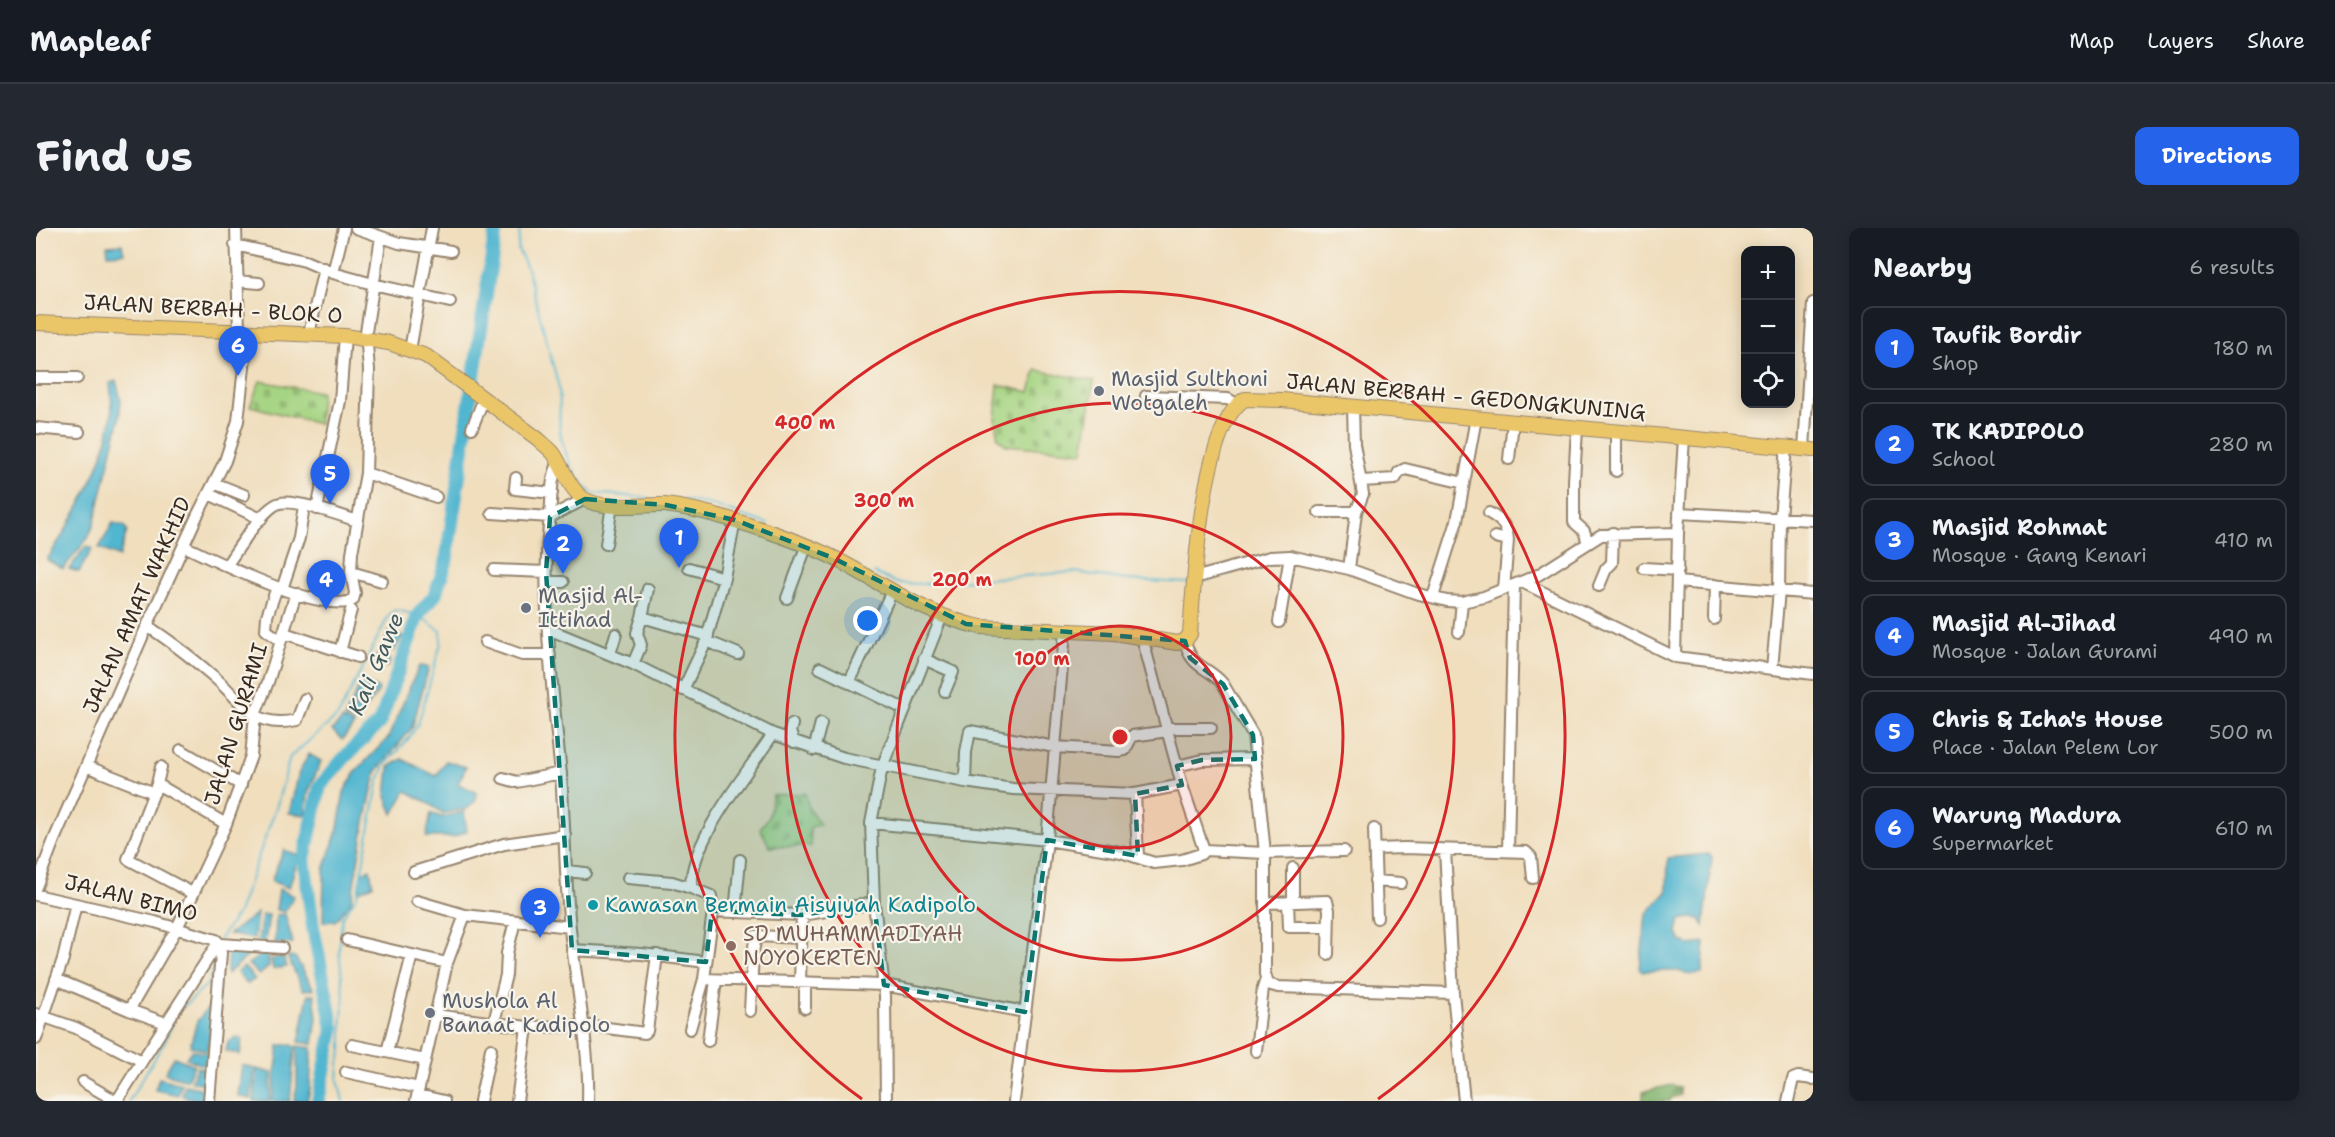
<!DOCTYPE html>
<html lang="en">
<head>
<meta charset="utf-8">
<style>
	:root { --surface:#171b24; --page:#242831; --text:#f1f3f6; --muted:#9ea1a6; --line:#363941; --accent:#2563eb }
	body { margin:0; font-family:"Shantell Sans",sans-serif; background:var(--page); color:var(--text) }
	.controls { position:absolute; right:18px; top:18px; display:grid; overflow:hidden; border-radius:12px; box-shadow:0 3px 15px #0003 }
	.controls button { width:54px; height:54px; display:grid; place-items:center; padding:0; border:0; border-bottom:2px solid var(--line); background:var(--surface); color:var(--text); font:30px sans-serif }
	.you { position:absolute; left:832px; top:393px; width:21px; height:21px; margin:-15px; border:4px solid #fff; border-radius:50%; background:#1a73e8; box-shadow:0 0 0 9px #1a73e833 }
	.badge { display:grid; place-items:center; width:39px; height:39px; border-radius:50%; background:var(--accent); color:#fff; font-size:20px; font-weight:700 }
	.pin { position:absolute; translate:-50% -50px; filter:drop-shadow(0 2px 3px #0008) }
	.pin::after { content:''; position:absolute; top:32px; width:21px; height:18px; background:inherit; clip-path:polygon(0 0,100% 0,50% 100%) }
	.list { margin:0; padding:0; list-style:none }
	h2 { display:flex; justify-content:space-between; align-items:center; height:78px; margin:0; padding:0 24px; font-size:26px }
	h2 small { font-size:20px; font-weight:400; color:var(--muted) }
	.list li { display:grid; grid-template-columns:39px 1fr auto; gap:18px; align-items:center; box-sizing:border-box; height:84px; margin:0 12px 12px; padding:0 12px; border:2px solid var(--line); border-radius:12px }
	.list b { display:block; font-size:22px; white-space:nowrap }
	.list p { margin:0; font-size:20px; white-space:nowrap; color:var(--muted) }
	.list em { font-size:20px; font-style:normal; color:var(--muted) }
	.icon { flex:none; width:33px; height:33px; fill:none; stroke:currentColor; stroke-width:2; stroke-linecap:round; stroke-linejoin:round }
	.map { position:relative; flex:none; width:1777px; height:873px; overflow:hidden; border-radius:12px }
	header { display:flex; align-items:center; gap:36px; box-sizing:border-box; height:84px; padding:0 30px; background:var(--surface); border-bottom:2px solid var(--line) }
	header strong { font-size:28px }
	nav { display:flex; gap:33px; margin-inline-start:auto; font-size:21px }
	.intro { display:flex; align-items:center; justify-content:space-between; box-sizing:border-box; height:144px; padding:0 36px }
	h1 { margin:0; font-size:42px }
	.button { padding:15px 27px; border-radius:12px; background:var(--accent); color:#fff; font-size:21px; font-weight:700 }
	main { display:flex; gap:36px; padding:0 36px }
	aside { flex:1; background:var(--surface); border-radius:12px; box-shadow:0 3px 15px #0003 }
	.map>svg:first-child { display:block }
	.forest { fill:url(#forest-firs); stroke:#607047; stroke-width:1.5 }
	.cemetery { fill:url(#cemetery-stones); stroke:#707f50; stroke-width:1.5 }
	.water { fill:#51b6d0; stroke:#467077; stroke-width:1.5 }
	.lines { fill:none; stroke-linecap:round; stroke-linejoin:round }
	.stream { stroke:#51b6d0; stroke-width:2 }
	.river { stroke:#51b6d0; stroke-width:14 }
	.minor-casing { stroke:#96846e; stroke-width:14 }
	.major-casing { stroke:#96846e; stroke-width:16 }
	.minor { stroke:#fff; stroke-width:10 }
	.major { stroke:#ebc669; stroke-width:14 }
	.marked { fill:#0f766e; fill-opacity:0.2; stroke:#0f766e; stroke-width:4.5; stroke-dasharray:12 8; stroke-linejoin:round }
	.ring { fill:none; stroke:#d62828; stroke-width:3 }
	.worship-dot { fill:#6b7280; stroke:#f7f3e8; stroke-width:2 }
	.culture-dot { fill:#0f9aa8; stroke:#f7f3e8; stroke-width:2 }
	.education-dot { fill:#8d6e63; stroke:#f7f3e8; stroke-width:2 }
	.labels { text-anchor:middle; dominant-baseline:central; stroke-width:4.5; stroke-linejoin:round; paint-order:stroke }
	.street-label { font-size:21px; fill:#3b2a1e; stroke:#f7f3e8 }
	.worship-label { font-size:21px; fill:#5b616d; stroke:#f7f3e8; text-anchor:start }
	.culture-label { font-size:21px; fill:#0d838f; stroke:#f7f3e8; text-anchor:start }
	.education-label { font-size:21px; fill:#785e54; stroke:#f7f3e8; text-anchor:start }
	.water-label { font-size:22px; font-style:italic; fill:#435b5c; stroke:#f7f3e8 }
	.centre { fill:#d62828; stroke:#f7f3e8; stroke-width:3 }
	.ring-label { font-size:18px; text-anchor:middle; font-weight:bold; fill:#d62828; stroke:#f7f3e8; stroke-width:4.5; stroke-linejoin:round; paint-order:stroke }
</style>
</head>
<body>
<header>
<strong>Mapleaf</strong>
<nav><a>Map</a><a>Layers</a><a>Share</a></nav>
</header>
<div class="intro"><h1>Find us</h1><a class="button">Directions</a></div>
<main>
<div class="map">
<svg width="1777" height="873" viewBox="0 0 1777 873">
	<defs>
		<pattern id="forest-firs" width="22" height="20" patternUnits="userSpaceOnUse" patternTransform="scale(1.5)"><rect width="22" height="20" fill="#84b670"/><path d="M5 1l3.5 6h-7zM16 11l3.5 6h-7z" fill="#6d945b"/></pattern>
		<pattern id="cemetery-stones" width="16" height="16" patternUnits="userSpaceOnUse" patternTransform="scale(1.5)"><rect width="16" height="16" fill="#a5d482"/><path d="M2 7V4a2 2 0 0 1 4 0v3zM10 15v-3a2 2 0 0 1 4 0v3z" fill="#8fb670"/></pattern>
	</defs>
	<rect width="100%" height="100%" fill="#f7f3e8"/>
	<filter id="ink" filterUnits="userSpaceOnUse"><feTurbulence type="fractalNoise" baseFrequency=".0167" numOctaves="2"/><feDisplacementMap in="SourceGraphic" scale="12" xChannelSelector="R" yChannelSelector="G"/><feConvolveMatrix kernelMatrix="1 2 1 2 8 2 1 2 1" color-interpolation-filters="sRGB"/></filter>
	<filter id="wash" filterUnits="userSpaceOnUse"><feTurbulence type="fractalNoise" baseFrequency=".008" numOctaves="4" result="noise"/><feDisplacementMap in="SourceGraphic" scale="24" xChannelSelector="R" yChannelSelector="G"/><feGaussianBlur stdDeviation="1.35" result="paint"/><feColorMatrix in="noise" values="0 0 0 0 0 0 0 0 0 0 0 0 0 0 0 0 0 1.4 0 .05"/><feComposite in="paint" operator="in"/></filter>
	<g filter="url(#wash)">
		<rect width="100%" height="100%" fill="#f0debd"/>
		<path class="forest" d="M1637,857l7,3v7l-9,3 -1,3h-27v-10z"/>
		<path class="cemetery" d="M1000,142l58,11 -11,71 -77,-7 -8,-7 -3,-17 3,-36 32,7z
			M224,153l61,11 -2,32 -69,-18z
			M769,565l4,15 11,17 -10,2 1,19 -41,1 -10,-19c10,-9 11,-20 12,-33z"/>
		<path class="water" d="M86,16l2,9 -16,1 -1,-9z
			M80,153l5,19 -2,21 -25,103 -6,14 -25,31 -16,-9c28,-45 55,-87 64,-140 2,-12 0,-25 -1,-37z
			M77,295l11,3 3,5 -8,26 -20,-9z
			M50,318l6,3 -13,23 -10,-3z
			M353,404l13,4 -8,15 -11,-4z
			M342,426l12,5 -2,8 -15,-4z
			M383,438l10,1 -17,61 -36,44 -11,50 -14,80 -16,19 -12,1 1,-52 14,-42 6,-36 12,-21 32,-33z
			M327,453l16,8 -3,7 -16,-9z
			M322,461l16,9 -9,11 -13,-7z
			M314,477l13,7 -7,10 -11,-5z
			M307,491l11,6 -12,15 -10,-10z
			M273,526l12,7 -13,32 -3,22 -16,-2 10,-41z
			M366,531l34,17 10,-15 20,6 -8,17 18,8v8l-9,9 -24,4 -18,-12 -19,-10 -13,23 -7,-17 3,-30z
			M428,584l3,19 -13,6h-28l5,-24 10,4z
			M248,622l15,5 -10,33 -18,-7z
			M1673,626l3,3 -8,69 -4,-7 -10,-1 -10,2 -3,13 4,9h5l3,3 16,-2 -3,30 -14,1 -10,-3h-36l-2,-3 6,-54 21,-22 1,-34z
			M334,641l3,16 -14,6 2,-18z
			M243,661l15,7 -9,16 -9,-2z
			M221,685l-3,26 -25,-5z
			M249,686l8,29 -18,1 1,-29z
			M226,687h7l-4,27 -7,-1z
			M192,719l20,9 -21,18z
			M232,722l1,17 -10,8 -11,-11z
			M251,728l8,1 19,32 -11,1z
			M247,729l4,10 -14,2 -2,-10z
			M208,739l11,12 -8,5 -10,-12z
			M278,766l3,23 -4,27 -14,-2 9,-47z
			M178,773l-6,50 -18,-5 7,-25z
			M202,809l4,2 -2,16 -14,-4 2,-9z
			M243,817h13l3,2 -5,54h-18z
			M261,818l15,2 -2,41 -3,12h-13l3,-15z
			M156,822l17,4 -2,13 -21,-9z
			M138,829l20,8 -7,15 -22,-7z
			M206,837l13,4 -4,30 -13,-3z
			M161,839l9,3 -1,14 -14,-3z
			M221,841l15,4 -2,28h-16z
			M123,850l23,6 -4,11 -23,-5z
			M149,857l19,4v12l-22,-5z"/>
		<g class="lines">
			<path class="stream" d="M484,0l-2,21 9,19 31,116c4,16 0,32 2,47 4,23 15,47 32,62l57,5
				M649,272l27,5 56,19
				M838,345l23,10 24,1 153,-12 52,8 63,3
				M1164,354l32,-9
				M183,712l19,-27 39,-108 13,-48 48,-41 51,-101 6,-5 23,5 23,16v12l-23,81 -9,14 -24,27 -7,18 -21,113 -15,22 -3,33 5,46 -2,18v35l-3,13 -1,17 5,21
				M146,780l27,-25 6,-26
				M93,873l36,-60 8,-19"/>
			<path class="river" d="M282,873l15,-72 -20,-102 -9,-68 16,-73 26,-30 34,-34 38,-107 17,-20 11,-33 50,-334"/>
		</g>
	</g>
	<g filter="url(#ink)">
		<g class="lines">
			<defs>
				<path id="minor" d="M200,0l3,103
					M320,0l43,15 52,8
					M199,17l70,16 28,12 40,11 77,18
					M297,45l11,-45
					M201,53l22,2
					M273,106l15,-66
					M374,122l22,-122
					M0,150h41
					M1110,168l82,3 10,6
					M0,200l43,4
					M436,200l12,-30
					M1541,201l-3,52v41l10,9 4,12
					M1580,204v39
					M1768,221l9,-146
					M1473,231l4,-37
					M523,235c-9,14 -7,37 -9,53 -10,86 3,173 11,259 4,51 4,103 9,154 6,56 20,117 18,172
					M330,245l70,24
					M480,250l-1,11 37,4
					M1326,253l33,-2 4,-7 6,-3 59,14
					M178,255l30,12
					M173,266l52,25
					M281,281l23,-108 5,-65
					M1283,284h37
					M456,285l58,4 35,-18
					M1453,285c12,7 18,12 19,27
					M1643,285l134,7
					M1459,309l13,3 -4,49
					M570,316l6,-39
					M148,318c31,15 140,69 169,54l2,-7 -4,-21 1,-19 14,-80 3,-103 -3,-38 15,-95
					M190,338c11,-15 37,-59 54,-63 15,-4 62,13 78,18
					M653,340l35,10
					M1608,340l34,2
					M1313,341l7,-57 7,-18 -9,-50 -1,-37
					M458,342l52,2
					M315,344l31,9
					M1158,350l76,-21 20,-1 59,13 66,24 32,8 15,1 22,-5 54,-22 63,-40 77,-2
					M511,354h16
					M1486,354l153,75 138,17
					M1641,354l136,12
					M1563,358l7,-17 6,-6 1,-30
					M241,359l-10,29 -1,14 15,11
					M246,361l17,-51 5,-32
					M1397,369l24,-76 19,-103
					M751,370l19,-51
					M606,389l6,-28
					M1678,391l1,-34
					M1243,394l11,-66
					M111,398c24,15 45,32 66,50 15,12 35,39 53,44 9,3 22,2 31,0l8,-21
					M512,401l85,35 140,70 71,24 121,24 48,7 122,5 47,-9
					M1423,404l3,-30
					M248,405l74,24
					M1106,409l40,148 22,65 61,3 79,-2
					M670,413l32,13
					M1149,413c7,29 22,24 38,43l30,51 12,118v121l3,10 10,3 175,6
					M449,414l37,13h28
					M304,424l11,-42
					M574,426l6,-20
					M1639,429l3,-124 6,-95
					M888,431l29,13 -8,19
					M597,436l8,-19 -4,-12 5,-16 66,19
					M784,440l84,41
					M1736,441l7,-79 1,-72 6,-71
					M813,455l43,-92
					M647,462l23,-49 18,-63 11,-58
					M756,496l-2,8 4,10
					M1131,500h44
					M145,522l60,35
					M778,522l7,-27
					M50,538l68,27
					M1141,538l25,-6 53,-1
					M467,550l14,4 44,-9
					M929,554l1,-30 4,-21 85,16 64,4 6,-1 7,-14 36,-5
					M121,556l4,-17
					M1099,566l3,62
					M835,595l176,17 74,12 33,11 28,-3 19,-6 3,-4
					M1338,601l3,89
					M1339,621l30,-1 121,4 5,5 2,21
					M1409,622l8,143 11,108
					M1472,623l6,-266
					M1257,640v33
					M531,643l18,2
					M378,644l90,-28 61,-9
					M592,650l44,4 19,6
					M1339,653l26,2
					M0,659l18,-47 93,-214 50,-110 28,-55 13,-40 10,-90
					M156,665l-64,-34 29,-75 69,40
					M0,667l119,27 61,18 4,4 62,4
					M381,673l48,14 105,12
					M1252,674l1,25h39
					M1230,675l61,-2 2,9 -1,44
					M677,683l-2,-15 -20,-8c-1,-48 56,-114 82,-154
					M699,684l5,-52
					M311,712l100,23
					M536,722l70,4 64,8
					M20,751l73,31 37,13
					M668,751l180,6 141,27
					M764,754l2,-67
					M769,754v26
					M93,782l48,-82 49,-104 25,-68 4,-41 13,-33 28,-89
					M714,783l3,-59 3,-16 45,2
					M0,786l40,14 66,33 74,-115v-6
					M399,787l92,12 65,-1 53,7 2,-2 10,-76
					M458,794l12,-47 1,-22 8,-32
					M654,801l14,-50 9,-68 89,4 72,-12
					M0,811l27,-80 13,-55
					M672,813l8,-61
					M316,817l73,15
					M1220,823l7,-63 3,-9
					M351,824l25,-97
					M310,844l73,16
					M47,854l33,19
					M382,867l26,6
					M81,873l25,-40
					M173,873l12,-148 -1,-9
					M380,873l31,-138 18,-48
					M444,873l11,-52
					M481,873l10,-74
					M850,873l-1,-105 -11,-93 -3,-80 11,-56 60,-151
					M978,873l33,-261 18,-208
					M1752,873l5,-22 5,-2 15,2"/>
				<path id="major" d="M0,95l309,13 44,7 37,13 112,83c5,5 11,9 16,15 9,14 16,36 30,45 20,12 59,5 81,6 18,2 36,6 54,11 38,11 79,24 115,42 48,25 93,59 147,69l133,6 63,10 8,-2 5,-7c4,-50 11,-208 55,-235l37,1 531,50"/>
			</defs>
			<use href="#minor" class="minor-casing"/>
			<use href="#major" class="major-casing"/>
			<use href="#minor" class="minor"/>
			<use href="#major" class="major"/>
		</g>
	</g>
	<path class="marked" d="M549,271l81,6 69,15 98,38 133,66 219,17 5,17 33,26 30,51 2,24 -53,1 -25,6 5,19 -47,9 3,62 -91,-16 -22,172 -141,-27 -10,-82 -72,12 -90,-4 -6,51 -134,-12 -26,-378 4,-55z"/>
	<circle cx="1084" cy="509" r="111" fill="#d62828" fill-opacity=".12"/>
	<g class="ring">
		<circle cx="1084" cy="509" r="111"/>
		<circle cx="1084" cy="509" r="223"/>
		<circle cx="1084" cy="509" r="334"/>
		<path d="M826 871A445 445 0 1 1 1342 871"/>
	</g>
	<g class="worship-dot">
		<circle cx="1063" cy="163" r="6"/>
		<circle cx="490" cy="380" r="6"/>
		<circle cx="394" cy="785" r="6"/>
	</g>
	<circle class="culture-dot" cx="557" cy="677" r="6"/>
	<circle class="education-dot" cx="695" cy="718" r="6"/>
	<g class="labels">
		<g class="street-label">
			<text transform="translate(177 81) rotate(3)">JALAN BERBAH - BLOK O</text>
			<text transform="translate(1430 169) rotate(5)">JALAN BERBAH - GEDONGKUNING</text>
			<text transform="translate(101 377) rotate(-66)">JALAN AMAT WAKHID</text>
			<text transform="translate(200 496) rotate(-73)">JALAN GURAMI</text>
			<text transform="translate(95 670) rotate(14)">JALAN BIMO</text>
		</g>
		<g class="worship-label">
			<text x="1075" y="151">Masjid Sulthoni<tspan x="1075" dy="24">Wotgaleh</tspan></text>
			<text x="502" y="368">Masjid Al-<tspan x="502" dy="24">Ittihad</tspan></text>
			<text x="406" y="773">Mushola Al<tspan x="406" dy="24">Banaat Kadipolo</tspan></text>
		</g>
		<g class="culture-label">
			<text x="569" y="677">Kawasan Bermain Aisyiyah Kadipolo</text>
		</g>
		<g class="education-label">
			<text x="707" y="706">SD MUHAMMADIYAH<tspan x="707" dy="24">NOYOKERTEN</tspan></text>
		</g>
		<g class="water-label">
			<text transform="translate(340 436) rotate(-67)">Kali Gawe</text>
		</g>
	</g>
	<circle cx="1084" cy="509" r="9" class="centre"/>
	<g class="ring-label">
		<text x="769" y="201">400 m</text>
		<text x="848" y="279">300 m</text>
		<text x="926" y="358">200 m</text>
		<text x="1006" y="437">100 m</text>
	</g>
</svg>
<div class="controls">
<button>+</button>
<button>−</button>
<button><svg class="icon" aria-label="locate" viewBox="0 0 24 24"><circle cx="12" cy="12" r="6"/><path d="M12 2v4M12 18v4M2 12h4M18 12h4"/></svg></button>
</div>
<div class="you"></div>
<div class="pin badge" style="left:643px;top:340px">1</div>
<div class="pin badge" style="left:527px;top:346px">2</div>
<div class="pin badge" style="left:504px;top:710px">3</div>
<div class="pin badge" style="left:290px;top:382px">4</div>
<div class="pin badge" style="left:294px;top:276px">5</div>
<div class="pin badge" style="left:202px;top:148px">6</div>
</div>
<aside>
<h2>Nearby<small>6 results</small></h2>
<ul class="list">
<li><span class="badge">1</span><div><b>Taufik Bordir</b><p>Shop</p></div><em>180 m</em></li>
<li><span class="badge">2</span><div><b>TK KADIPOLO</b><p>School</p></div><em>280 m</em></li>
<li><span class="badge">3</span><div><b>Masjid Rohmat</b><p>Mosque · Gang Kenari</p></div><em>410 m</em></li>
<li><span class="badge">4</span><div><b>Masjid Al-Jihad</b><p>Mosque · Jalan Gurami</p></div><em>490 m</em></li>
<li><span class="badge">5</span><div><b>Chris &amp; Icha's House</b><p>Place · Jalan Pelem Lor</p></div><em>500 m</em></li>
<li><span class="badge">6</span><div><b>Warung Madura</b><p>Supermarket</p></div><em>610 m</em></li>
</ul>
</aside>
</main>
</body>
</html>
